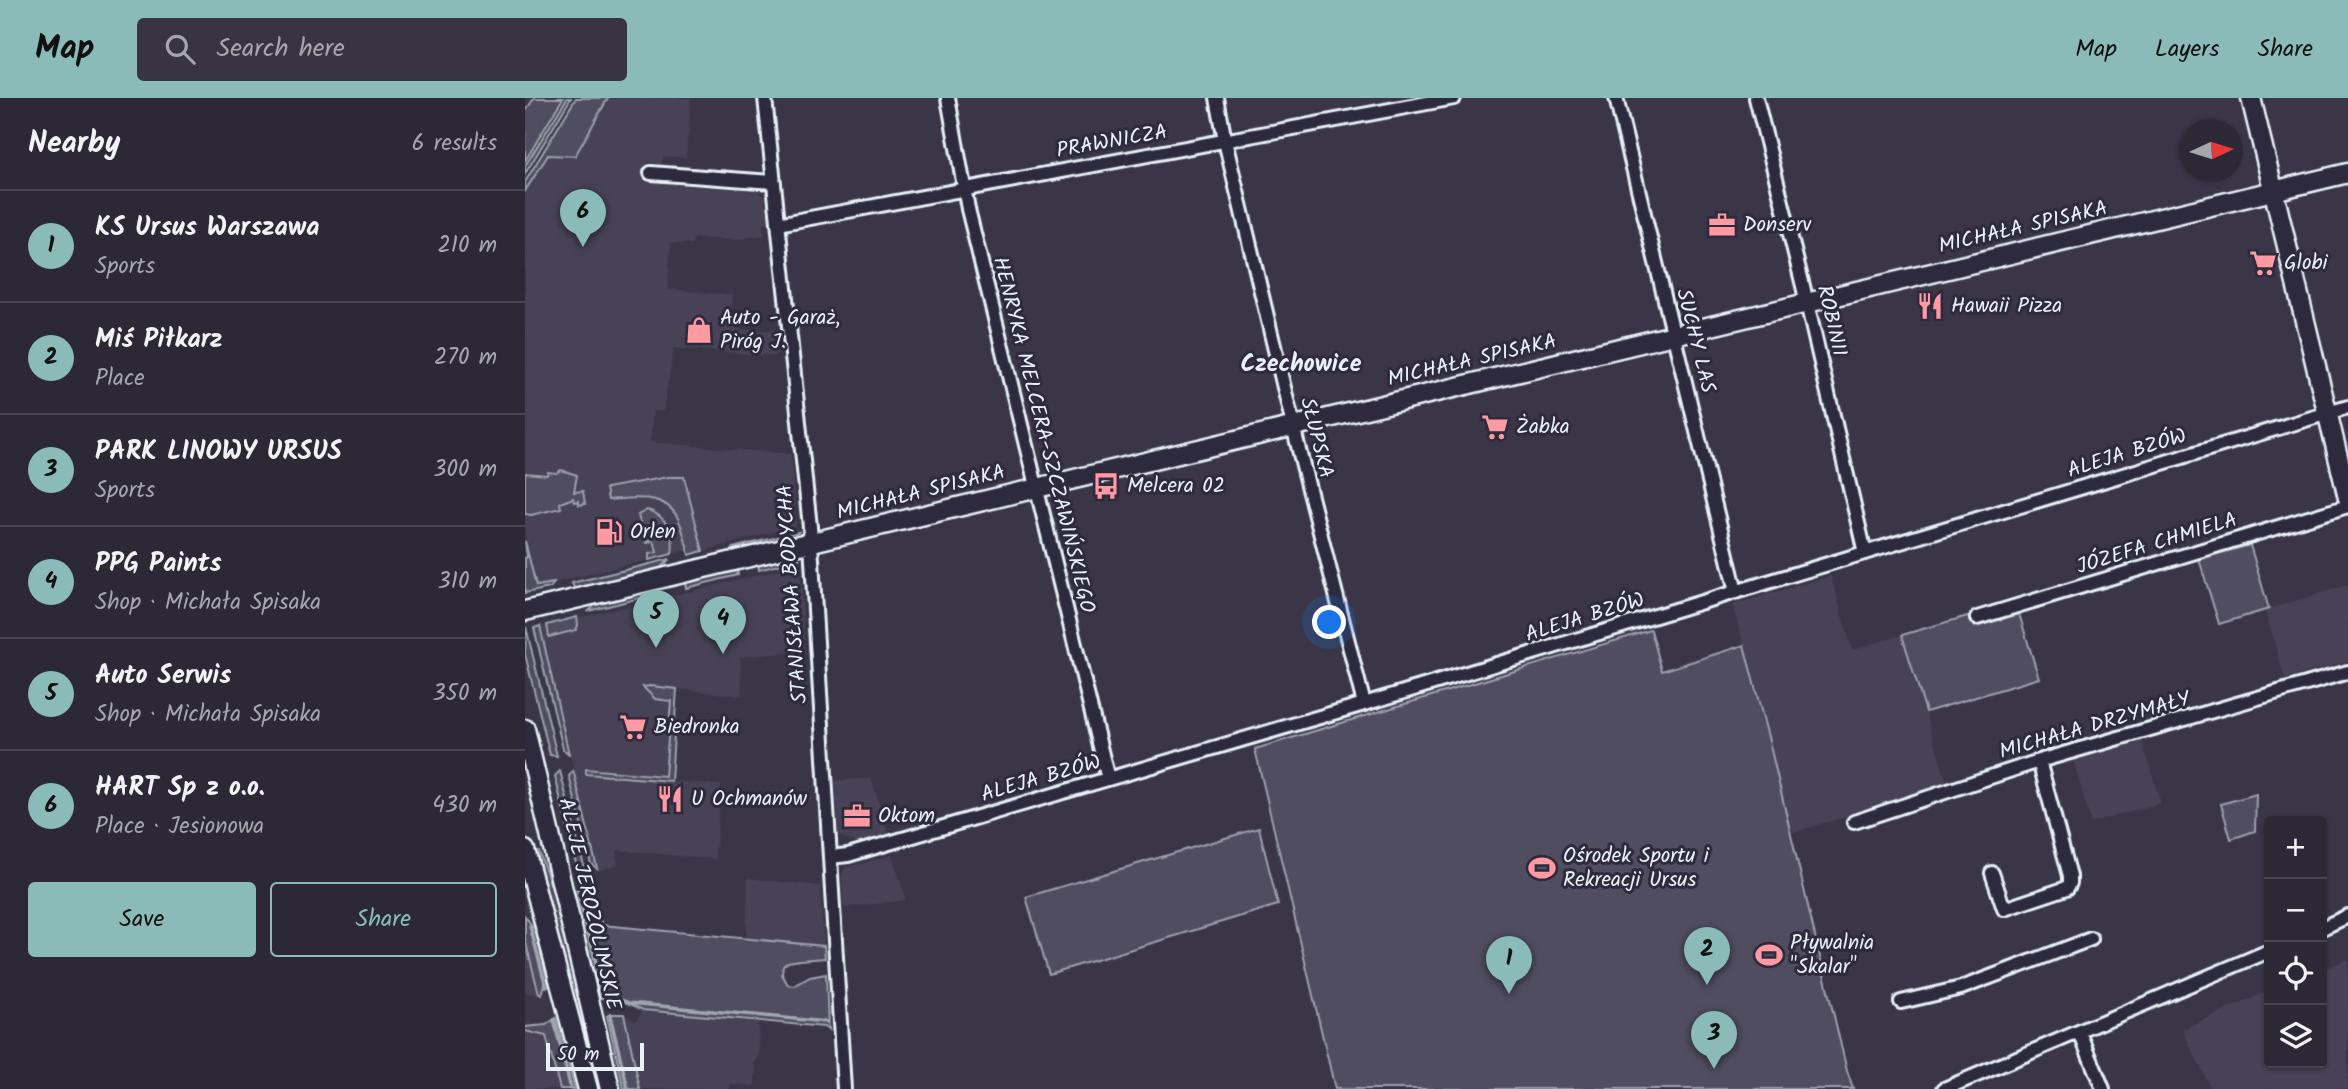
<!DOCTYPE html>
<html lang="en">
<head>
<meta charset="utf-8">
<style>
	:root { --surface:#2c2836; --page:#383442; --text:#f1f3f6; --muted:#a6a6ad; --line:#484451; --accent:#8bbbb9 }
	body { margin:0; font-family:Kalam,sans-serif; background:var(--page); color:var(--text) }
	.controls { position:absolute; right:21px; bottom:21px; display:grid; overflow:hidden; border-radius:7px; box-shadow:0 2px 5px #0004 }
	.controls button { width:63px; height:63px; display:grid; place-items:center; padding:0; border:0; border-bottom:2px solid var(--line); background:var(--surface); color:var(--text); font:35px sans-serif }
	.compass { position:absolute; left:1655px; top:21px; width:63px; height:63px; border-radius:50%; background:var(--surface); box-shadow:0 2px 5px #0004; rotate:86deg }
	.scale { position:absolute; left:21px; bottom:18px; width:98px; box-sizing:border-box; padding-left:7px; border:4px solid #e8f1f8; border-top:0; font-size:19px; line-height:24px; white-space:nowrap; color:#e8f1f8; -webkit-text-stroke:5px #2f2a3d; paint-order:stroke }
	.you { position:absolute; left:805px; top:525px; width:24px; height:24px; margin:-18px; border:5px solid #fff; border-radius:50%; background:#1a73e8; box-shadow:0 0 0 10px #1a73e833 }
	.badge { display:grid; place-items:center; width:46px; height:46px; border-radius:50%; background:var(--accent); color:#111; font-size:23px; font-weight:700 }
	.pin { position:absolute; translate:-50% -58px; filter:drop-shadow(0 2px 4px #0008) }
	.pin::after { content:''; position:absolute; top:37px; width:24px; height:21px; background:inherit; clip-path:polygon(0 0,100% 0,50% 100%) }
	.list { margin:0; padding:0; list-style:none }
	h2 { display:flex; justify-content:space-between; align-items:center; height:91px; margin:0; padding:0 28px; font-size:30px }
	h2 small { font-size:23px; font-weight:400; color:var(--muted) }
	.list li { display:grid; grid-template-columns:46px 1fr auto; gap:21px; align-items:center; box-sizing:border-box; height:112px; padding:0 28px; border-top:2px solid var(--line) }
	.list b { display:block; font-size:26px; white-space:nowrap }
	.list p { margin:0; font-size:23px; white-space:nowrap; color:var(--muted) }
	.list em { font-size:23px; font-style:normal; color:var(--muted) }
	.actions { display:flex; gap:14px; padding:21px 28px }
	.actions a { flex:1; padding:16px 0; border:2px solid var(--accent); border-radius:7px; text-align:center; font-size:24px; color:var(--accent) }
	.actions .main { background:var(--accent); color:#111 }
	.icon { flex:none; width:38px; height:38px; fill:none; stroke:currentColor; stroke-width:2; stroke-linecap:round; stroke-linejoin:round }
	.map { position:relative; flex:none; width:1823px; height:991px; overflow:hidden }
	header { display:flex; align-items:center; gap:42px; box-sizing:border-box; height:98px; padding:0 35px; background:var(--accent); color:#111 }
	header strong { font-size:33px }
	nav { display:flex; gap:38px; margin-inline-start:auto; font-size:24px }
	.search { width:490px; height:63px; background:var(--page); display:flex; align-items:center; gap:18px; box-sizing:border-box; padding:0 24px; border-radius:7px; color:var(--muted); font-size:26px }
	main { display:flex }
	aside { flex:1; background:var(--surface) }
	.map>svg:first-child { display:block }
	.built { fill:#464354 }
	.green { fill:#504e5f; stroke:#9ca0ac; stroke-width:2 }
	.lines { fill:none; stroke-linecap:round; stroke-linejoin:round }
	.stream { stroke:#a2a6b1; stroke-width:3.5 }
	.street-casing { stroke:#e8f1f8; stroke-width:18 }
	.secondary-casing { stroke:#e8f1f8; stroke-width:23 }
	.street { stroke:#2f2a3d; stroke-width:12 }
	.secondary { stroke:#2f2a3d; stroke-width:18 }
	.labels { text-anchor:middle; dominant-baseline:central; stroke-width:6; stroke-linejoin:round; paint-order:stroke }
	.street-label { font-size:21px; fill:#e8f1f8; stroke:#2f2a3d }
	.poi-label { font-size:21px; fill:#e8f1f8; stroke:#2f2a3d; text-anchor:start }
	.quarter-label { font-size:24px; font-weight:bold; fill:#e8f1f8; stroke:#2f2a3d }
</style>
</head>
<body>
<header>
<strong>Map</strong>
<div class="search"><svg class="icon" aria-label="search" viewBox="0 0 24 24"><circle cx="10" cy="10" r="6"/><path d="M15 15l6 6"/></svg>Search here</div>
<nav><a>Map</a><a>Layers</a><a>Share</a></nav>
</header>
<main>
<aside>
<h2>Nearby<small>6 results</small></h2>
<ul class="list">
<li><span class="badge">1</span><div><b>KS Ursus Warszawa</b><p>Sports</p></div><em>210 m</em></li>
<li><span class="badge">2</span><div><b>Miś Piłkarz</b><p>Place</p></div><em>270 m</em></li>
<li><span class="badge">3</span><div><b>PARK LINOWY URSUS</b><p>Sports</p></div><em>300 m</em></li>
<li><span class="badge">4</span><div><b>PPG Paints</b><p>Shop · Michała Spisaka</p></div><em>310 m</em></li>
<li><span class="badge">5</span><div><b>Auto Serwis</b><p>Shop · Michała Spisaka</p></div><em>350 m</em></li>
<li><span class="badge">6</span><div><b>HART Sp z o.o.</b><p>Place · Jesionowa</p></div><em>430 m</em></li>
</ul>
<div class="actions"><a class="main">Save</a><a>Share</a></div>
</aside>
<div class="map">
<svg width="1823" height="991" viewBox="0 0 1823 991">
	<rect width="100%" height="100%" fill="#3a3648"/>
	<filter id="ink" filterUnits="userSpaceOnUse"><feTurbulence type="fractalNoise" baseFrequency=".0143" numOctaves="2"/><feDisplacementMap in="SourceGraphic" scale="14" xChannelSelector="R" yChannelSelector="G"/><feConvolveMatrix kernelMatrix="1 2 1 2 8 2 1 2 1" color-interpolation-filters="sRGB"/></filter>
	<g filter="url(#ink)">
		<path class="built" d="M83,0h83l-5,60 -23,-2 -2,8 -14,-2 -1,20 112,9 7,7 4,24 -6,3 1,10 -29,5 -41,-2 -2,6 -21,-1 -3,46 64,6 -2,30 11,5h38l1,10 -3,3 1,8 -2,5 -102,-8 -11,63h-10l-3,31 141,12 5,72 -93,25 -19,-74 -44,20 15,2 17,11 8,12 8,28 -152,37 -11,-46v-27l6,1 30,-7 -1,-5 13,-5 12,6 -11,-12 3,-16 -21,-3 -8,2 -23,-2v-282l23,-37 27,2z
			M271,468l5,13 4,72 -65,6 2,39 -65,-7 -6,92 50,4 -6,74 -99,-9 2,15 -20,6 -58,-244z
			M1306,478l21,74 50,-15 46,151 -157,47 -37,-154 -22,-74z
			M1823,487v76l-63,18 -20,-69z
			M1617,642l19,63 -70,20 -18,-63z
			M346,680l17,55 -31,10 -18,-8 -4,-54z
			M367,757l14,45 -63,8 -1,-35 3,-5z
			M223,780l72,8 4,60 -78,-7z
			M0,841l14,55 -14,-1z
			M1823,861v130h-137l-29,-60 87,-38v72h53v-93z
			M118,912l115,11 1,36 -5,6v4l2,-1 -1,20 -25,-2 -1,5h-89l-16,-75 12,7z
			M0,933l21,5 14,53h-35z"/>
		<path class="green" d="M9,0h29l-38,63v-49z
			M42,0h4l-46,76v-8z
			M51,0h32l-33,58 -27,-1 -23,36v-9z
			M36,372l16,5 -3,17 9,-1 2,13 -6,1v-4l-5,1 -1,-4 -13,5 1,5 -30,7 -6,-1v-41l22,2 1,-3 8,1z
			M143,379h16l19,74 -14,4c-3,-11 -5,-22 -9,-32 -12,-32 -46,-25 -72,-23l-2,-12z
			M122,412c20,5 28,25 25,44l-23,6v-6l8,-2 -3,-10 -9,1 7,-4 -3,-11 -7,2 -4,-15z
			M273,434l-5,5 -8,2 -50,12 -2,-3z
			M0,443l11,45 18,-3 -4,5 -25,5v-35l2,-1z
			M1725,447l19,64 -50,15 -20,-65z
			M265,459l10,2 -41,11 -1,-5z
			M145,461l-12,11 -83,20 -3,-7z
			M212,473l1,4 -52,13 -1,-5z
			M115,496l4,3 -55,14 6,-6z
			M1494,516l20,64 -113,34 -24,-77 69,-20 4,12z
			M52,519l1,8 -2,5 -27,7 -2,-12z
			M15,528l29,128 -6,-5 -29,-121z
			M1,529l31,129 -7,-1 -25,-101z
			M1126,532l11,41 82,-26 24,92 79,334 6,18h-518l-80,-340z
			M125,588l27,3 -6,92 -85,-7v-5l79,7 6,-75 -16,-2 -12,-12z
			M35,673l26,103 -8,-2 -23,-96z
			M48,673l1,2 23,95 -6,-4 -22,-88z
			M1731,696l-1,37 -24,8 -10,-35z
			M734,730l19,77 -229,69 -23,-77z
			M14,754l17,48 47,189h-7l-59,-236z
			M64,786l13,41 222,21 1,12 -25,2 -12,2 -5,4 -1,8 6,11 6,1 16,-9 16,-3 2,56 -4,-3 -181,-17 -15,-7 -27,-5 -27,-100 3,-8h5z
			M0,818l10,14 14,56 -5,1 -2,8 -3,-1 -14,-55z
			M85,916h14l16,75h-16l-17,-73z
			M31,920l19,71h-15l-14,-53 -21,-5v-4l21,-2z"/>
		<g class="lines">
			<path class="stream" d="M54,800l26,100
				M5,828l16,60
				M79,895l25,10 197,19
				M85,918l18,73
				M29,922l17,69"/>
			<defs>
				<path id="street" d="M240,0l45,429 34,562
					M423,0l20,111 140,570
					M692,0l8,43 72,301 67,262
					M1091,0l120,494
					M1231,0l47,188 62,267
					M126,75l122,9
					M253,126l676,-126
					M1452,520l371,-112
					M1329,724l185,-61 309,-89
					M305,759l18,-2 516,-151 984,-297
					M1467,775l12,36 63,-21 3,-5v-7l-31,-115
					M1797,830l26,-12
					M1376,904l60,-14 130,-49
					M1555,935l23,56
					M1419,991l325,-138"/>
				<path id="secondary" d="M1726,0l97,400
					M0,513l1823,-438
					M0,631l85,360
					M0,752l63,239"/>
			</defs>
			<use href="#street" class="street-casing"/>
			<use href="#secondary" class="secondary-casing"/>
			<use href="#street" class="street"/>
			<use href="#secondary" class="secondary"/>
		</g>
	</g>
	<defs>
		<symbol id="office-bare" viewBox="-9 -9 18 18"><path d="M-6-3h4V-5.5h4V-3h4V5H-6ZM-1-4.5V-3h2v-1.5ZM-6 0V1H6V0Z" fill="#ff9aa2" stroke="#2f2a3d" stroke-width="2.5" paint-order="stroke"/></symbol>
		<symbol id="supermarket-bare" viewBox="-9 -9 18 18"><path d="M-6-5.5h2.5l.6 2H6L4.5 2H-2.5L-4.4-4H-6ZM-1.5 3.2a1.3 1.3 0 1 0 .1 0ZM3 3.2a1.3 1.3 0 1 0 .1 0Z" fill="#ff9aa2" stroke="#2f2a3d" stroke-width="2.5" paint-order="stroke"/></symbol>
		<symbol id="restaurant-bare" viewBox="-9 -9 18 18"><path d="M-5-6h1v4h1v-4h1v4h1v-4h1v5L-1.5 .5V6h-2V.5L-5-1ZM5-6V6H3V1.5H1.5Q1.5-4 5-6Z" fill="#ff9aa2" stroke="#2f2a3d" stroke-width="2.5" paint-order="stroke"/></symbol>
		<symbol id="shop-bare" viewBox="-9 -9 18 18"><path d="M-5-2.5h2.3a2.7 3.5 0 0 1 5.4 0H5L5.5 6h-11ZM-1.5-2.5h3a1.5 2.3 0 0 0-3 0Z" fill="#ff9aa2" stroke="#2f2a3d" stroke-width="2.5" paint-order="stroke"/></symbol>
		<symbol id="bus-bare" viewBox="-9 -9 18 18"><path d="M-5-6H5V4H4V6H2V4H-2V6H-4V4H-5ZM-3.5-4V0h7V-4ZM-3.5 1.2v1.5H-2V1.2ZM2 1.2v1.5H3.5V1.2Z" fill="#ff9aa2" stroke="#2f2a3d" stroke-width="2.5" paint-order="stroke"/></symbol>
		<symbol id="fuel-bare" viewBox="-9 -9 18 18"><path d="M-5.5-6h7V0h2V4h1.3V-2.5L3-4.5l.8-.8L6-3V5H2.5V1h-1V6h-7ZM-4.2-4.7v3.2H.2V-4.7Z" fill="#ff9aa2" stroke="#2f2a3d" stroke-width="2.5" paint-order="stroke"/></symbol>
		<symbol id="stadium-bare" viewBox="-9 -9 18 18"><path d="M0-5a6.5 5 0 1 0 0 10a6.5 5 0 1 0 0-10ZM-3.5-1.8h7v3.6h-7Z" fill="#ff9aa2" stroke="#2f2a3d" stroke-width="2.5" paint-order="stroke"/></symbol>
	</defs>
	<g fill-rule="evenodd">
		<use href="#office-bare" x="1178" y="108" width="38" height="38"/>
		<use href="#supermarket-bare" x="1719" y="146" width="38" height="38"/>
		<use href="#restaurant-bare" x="1386" y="189" width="38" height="38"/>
		<use href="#shop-bare" x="155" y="213" width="38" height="38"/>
		<use href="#supermarket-bare" x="951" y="310" width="38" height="38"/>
		<use href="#bus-bare" x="562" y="369" width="38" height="38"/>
		<use href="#fuel-bare" x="65" y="415" width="38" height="38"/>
		<use href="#supermarket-bare" x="89" y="610" width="38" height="38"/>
		<use href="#restaurant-bare" x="126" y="682" width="38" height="38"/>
		<use href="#office-bare" x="313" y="699" width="38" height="38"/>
		<use href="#stadium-bare" x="998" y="751" width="38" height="38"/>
		<use href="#stadium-bare" x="1225" y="838" width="38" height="38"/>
	</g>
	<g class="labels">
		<g class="street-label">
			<text transform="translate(587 44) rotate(-10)">PRAWNICZA</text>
			<text transform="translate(1498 130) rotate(-13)">MICHAŁA SPISAKA</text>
			<text transform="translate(1306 223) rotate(77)">ROBINII</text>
			<text transform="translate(1170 243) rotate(76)">SUCHY LAS</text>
			<text transform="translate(947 263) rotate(-13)">MICHAŁA SPISAKA</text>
			<text transform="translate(518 337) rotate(76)">HENRYKA MELCERA-SZCZAWIŃSKIEGO</text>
			<text transform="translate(791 340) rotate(76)">SŁUPSKA</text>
			<text transform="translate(1602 356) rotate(-17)">ALEJA BZÓW</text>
			<text transform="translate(396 395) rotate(-14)">MICHAŁA SPISAKA</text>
			<text transform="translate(1632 446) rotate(-17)">JÓZEFA CHMIELA</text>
			<text transform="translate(268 496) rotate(-94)">STANISŁAWA BODYCHA</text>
			<text transform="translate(1060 520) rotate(-17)">ALEJA BZÓW</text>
			<text transform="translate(1570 628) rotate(-16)">MICHAŁA DRZYMAŁY</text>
			<text transform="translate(516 681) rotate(-16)">ALEJA BZÓW</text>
			<text transform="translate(64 806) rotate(77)">ALEJE JEROZOLIMSKIE</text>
		</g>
		<g class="poi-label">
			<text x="1218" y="127">Donserv</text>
			<text x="1759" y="165">Globi</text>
			<text x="1426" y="208">Hawaii Pizza</text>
			<text x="195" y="220">Auto - Garaż,<tspan x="195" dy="24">Piróg J.</tspan></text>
			<text x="991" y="329">Żabka</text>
			<text x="602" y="388">Melcera 02</text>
			<text x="105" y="434">Orlen</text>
			<text x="129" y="629">Biedronka</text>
			<text x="166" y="701">U Ochmanów</text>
			<text x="353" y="718">Oktom</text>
			<text x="1038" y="758">Ośrodek Sportu i<tspan x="1038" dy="24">Rekreacji Ursus</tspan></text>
			<text x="1265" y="845">Pływalnia<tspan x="1265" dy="24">"Skalar"</tspan></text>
		</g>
		<g class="quarter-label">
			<text x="776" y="266">Czechowice</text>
		</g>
	</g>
</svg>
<div class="controls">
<button>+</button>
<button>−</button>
<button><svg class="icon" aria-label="locate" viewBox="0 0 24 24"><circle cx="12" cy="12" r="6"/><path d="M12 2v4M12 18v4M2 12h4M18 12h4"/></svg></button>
<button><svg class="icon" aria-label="layers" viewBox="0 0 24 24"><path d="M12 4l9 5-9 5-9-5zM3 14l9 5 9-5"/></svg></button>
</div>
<svg class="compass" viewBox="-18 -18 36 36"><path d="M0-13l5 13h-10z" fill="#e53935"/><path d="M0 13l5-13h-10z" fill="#a6a6ad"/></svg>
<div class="scale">50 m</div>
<div class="you"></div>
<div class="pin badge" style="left:984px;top:896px">1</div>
<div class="pin badge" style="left:1182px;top:887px">2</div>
<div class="pin badge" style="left:1189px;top:971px">3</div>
<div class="pin badge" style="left:198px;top:556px">4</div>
<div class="pin badge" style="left:131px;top:550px">5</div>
<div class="pin badge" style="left:58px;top:149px">6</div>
</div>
</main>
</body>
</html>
